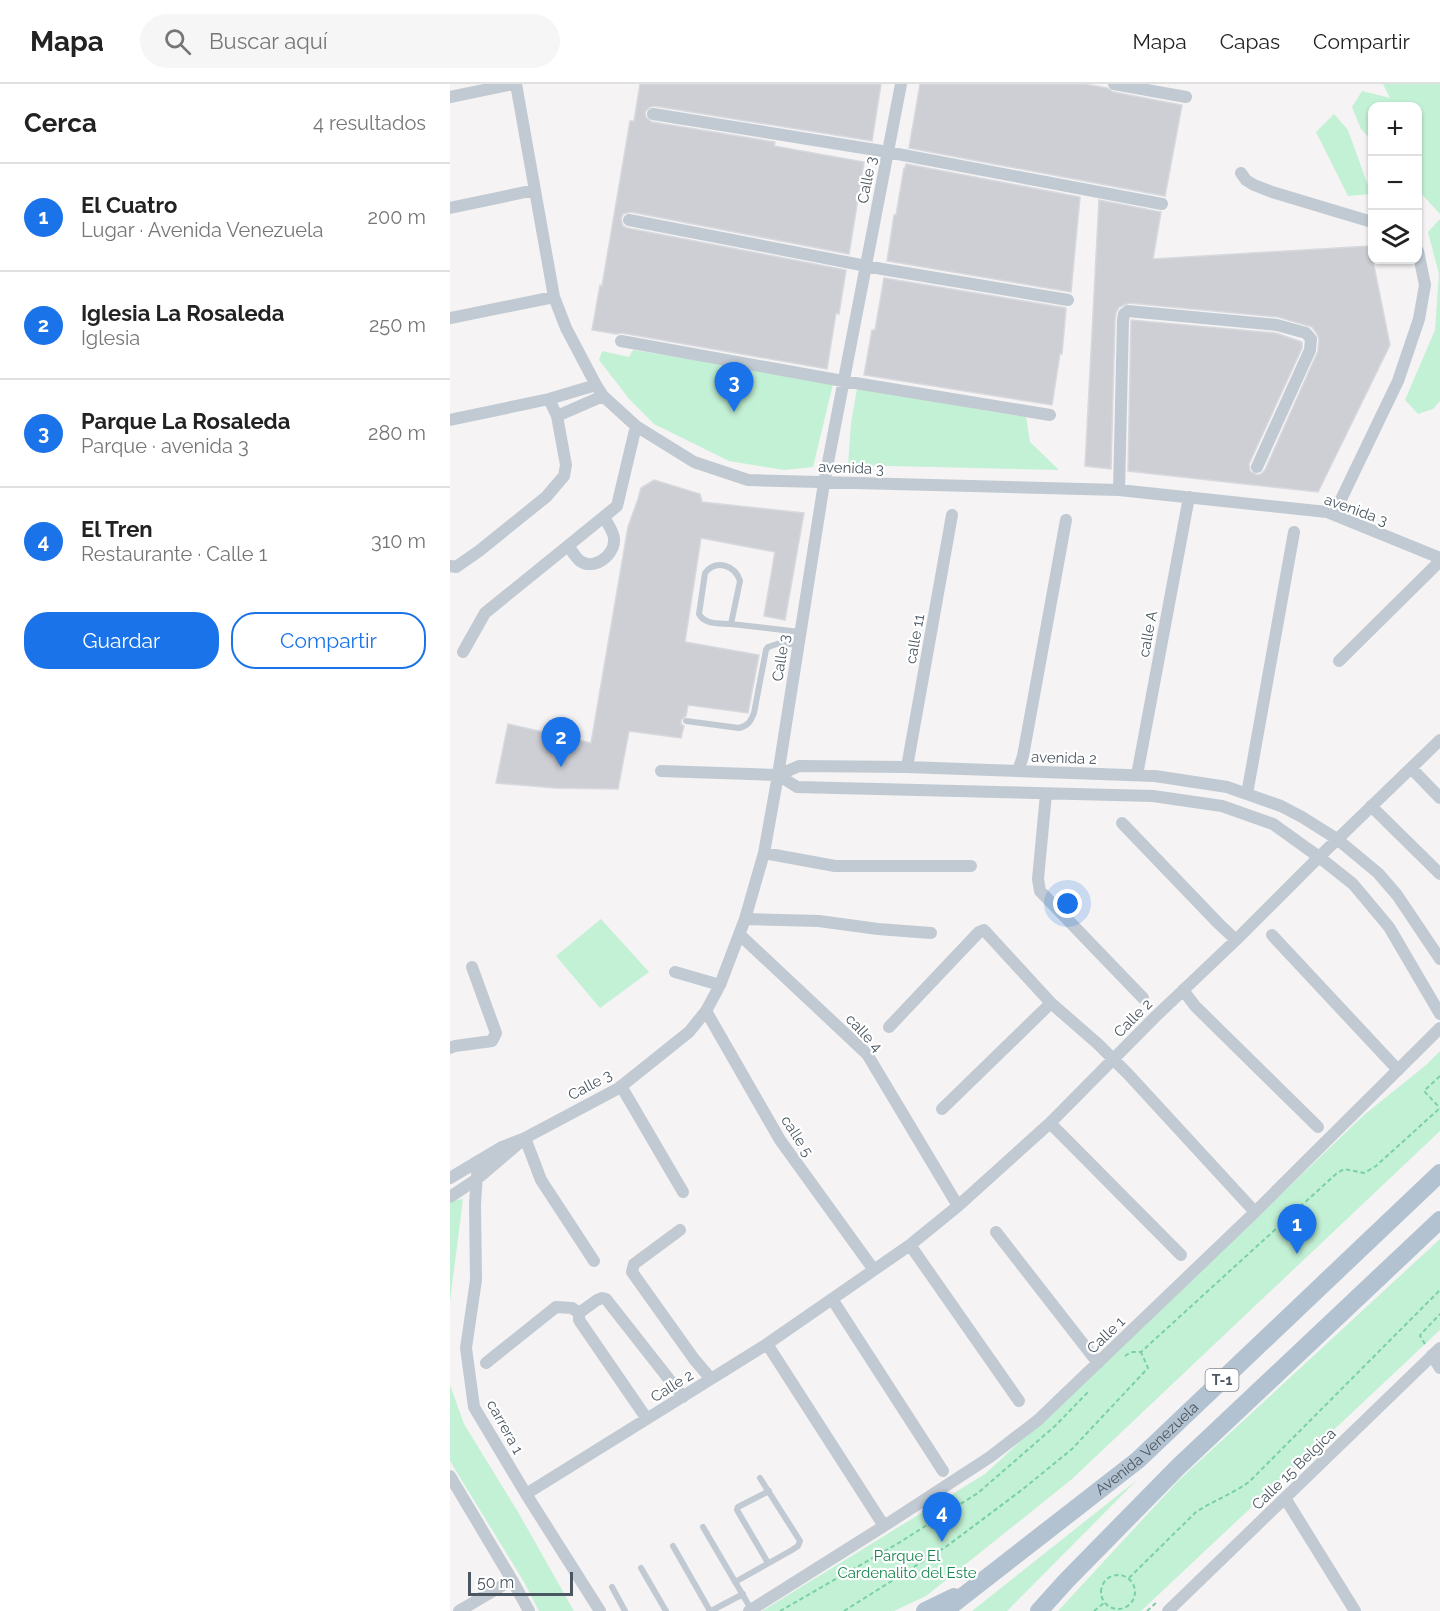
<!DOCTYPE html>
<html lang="es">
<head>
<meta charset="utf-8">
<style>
	:root { --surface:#fff; --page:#f6f6f6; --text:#222; --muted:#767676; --line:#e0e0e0; --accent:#1a73e8 }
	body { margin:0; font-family:Raleway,sans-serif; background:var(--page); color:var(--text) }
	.controls { position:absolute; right:18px; top:18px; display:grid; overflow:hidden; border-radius:12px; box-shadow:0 2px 4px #0004 }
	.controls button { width:54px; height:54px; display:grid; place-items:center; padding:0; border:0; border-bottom:2px solid var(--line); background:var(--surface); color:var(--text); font:30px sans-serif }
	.scale { position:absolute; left:18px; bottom:15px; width:105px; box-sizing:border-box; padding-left:6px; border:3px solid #4a5661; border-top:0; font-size:16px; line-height:21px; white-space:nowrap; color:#4a5661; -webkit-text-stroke:4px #fff; paint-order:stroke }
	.you { position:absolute; left:618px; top:820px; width:21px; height:21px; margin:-15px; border:4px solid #fff; border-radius:50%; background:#1a73e8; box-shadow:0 0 0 9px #1a73e833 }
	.badge { display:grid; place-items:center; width:39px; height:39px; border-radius:50%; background:var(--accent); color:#fff; font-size:20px; font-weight:700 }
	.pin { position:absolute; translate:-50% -50px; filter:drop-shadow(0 2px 3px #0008) }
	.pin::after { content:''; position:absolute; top:32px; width:21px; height:18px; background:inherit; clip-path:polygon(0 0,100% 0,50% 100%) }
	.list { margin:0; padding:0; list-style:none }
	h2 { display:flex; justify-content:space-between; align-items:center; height:78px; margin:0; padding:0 24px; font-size:26px }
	h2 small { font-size:20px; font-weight:400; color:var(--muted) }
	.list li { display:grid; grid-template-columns:39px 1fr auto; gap:18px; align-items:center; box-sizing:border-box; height:108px; padding:0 24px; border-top:2px solid var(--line) }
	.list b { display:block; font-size:22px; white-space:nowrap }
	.list p { margin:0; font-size:20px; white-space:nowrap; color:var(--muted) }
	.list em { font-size:20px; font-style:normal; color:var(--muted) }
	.actions { display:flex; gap:12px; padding:18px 24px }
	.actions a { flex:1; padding:14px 0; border:2px solid var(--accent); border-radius:24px; text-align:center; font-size:21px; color:var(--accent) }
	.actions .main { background:var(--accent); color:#fff }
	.icon { flex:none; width:33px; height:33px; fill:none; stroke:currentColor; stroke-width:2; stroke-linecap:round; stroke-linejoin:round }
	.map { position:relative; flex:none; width:990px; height:1527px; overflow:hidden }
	header { display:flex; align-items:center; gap:36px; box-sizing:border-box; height:84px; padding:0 30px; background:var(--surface); border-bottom:2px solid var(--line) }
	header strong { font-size:28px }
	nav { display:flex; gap:33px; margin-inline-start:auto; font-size:21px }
	.search { width:420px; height:54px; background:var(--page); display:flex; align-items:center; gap:15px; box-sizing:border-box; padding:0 21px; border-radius:33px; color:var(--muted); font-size:22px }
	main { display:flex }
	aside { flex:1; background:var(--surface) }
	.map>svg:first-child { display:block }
	.green { fill:#c3f1d5 }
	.building { fill:#cdcfd5; stroke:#d7d9de; stroke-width:1.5 }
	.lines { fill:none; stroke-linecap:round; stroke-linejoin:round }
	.path { stroke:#7ad0a6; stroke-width:2; stroke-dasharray:4.5 3; stroke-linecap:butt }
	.lane { stroke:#c1cad2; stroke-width:6 }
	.street { stroke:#c1cad2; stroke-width:12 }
	.primary { stroke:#b3c2d1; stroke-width:18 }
	.labels { text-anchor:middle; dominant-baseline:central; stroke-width:4.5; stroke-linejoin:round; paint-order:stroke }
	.shield { fill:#fff; stroke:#808990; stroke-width:1.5 }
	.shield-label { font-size:14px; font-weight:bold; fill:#4a5661 }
	.street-label { font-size:15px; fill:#4a5661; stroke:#fff }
	.park-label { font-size:15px; fill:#17864f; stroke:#fff }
</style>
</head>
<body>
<header>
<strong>Mapa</strong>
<div class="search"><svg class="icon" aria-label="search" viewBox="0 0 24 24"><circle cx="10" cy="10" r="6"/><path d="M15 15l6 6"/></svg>Buscar aquí</div>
<nav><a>Mapa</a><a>Capas</a><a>Compartir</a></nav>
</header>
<main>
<aside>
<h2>Cerca<small>4 resultados</small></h2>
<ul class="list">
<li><span class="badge">1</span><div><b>El Cuatro</b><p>Lugar · Avenida Venezuela</p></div><em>200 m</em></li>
<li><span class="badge">2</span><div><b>Iglesia La Rosaleda</b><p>Iglesia</p></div><em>250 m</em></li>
<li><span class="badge">3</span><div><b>Parque La Rosaleda</b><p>Parque · avenida 3</p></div><em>280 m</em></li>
<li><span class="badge">4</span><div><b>El Tren</b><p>Restaurante · Calle 1</p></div><em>310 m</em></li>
</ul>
<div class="actions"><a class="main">Guardar</a><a>Compartir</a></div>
</aside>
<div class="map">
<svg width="990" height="1527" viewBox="0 0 990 1527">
	<rect width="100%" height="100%" fill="#f5f3f3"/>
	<path class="green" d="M933,0h57v130l-22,-24v-84h-46v35l-11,-12 -9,-22 10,-16 28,7z
		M884,30l14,16 23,64 -23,2 -32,-64z
		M990,135v182l-7,8 -15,5 -13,-14 30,-70 4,-56 -11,-42z
		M183,266l106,17 94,17 -20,83 -29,3 -55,-9 -75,-37 -24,-24 -31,-40 3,-9 27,6z
		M407,305l169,28 4,25 29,28 -211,-5 3,-42z
		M151,835l48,53 -49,36 -44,-52z
		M990,967v80l-368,348 -146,117 -32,15h-132l223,-137 124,-115 255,-244 62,-50z
		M13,1115l-13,102v-100z
		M990,1155v91l-299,281h-83l121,-131z
		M0,1301l14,39 54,88 56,99h-35l-15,-29 -74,-121z
		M687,1396l-130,131h-35z"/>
	<path class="building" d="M190,0h241l-9,57 -218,-35 -4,1 -5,5 1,5 6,5 123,20 -1,4 90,16 -15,92 -218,-42 -8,2 -2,5 2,7 4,2 219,42 -7,44 -3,-1 -9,56 -205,-36 -6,1 -24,-4 8,-45 2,1 28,-165h4z
		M470,0h164l23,4 6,4 69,13 -17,91 -256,-48z
		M456,80l174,33 -9,95 -184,-31 7,-46h2l8,-47h1z
		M649,116l62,12 -8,47 217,-13 20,99 -72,147 -190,-21 3,-151 145,13 26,9v6l-53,116 1,7 7,4 4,-1 4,-4 53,-119 1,-12 -2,-5 -5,-7 -34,-10 -149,-14 -10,4 -3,6 -1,7 -4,149 -26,-3z
		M434,194l182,30 -4,46h-2l-8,51 -188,-30 8,-45h3z
		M204,396l46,14 2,8 102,11 -19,107 -21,-4 11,-64 -74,-14 -16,104 74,13 -11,58 -60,-8 -2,11 -5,4v4l3,2 -3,12 -52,-7 -11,58 -63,-1 -59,-5 12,-59 83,19 37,-216 10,-28 3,-11z"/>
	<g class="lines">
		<path class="path" d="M990,992l-16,15 16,17
			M975,1260l-5,-8 1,-2 19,-20
			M675,1272l6,-4h10l195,-178 8,-5 20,4 12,-7 64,-58
			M651 1508a17 17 0 1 1 34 0a17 17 0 1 1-34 0Z
			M679,1494l67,-66c17,-11 36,-18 53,-30l191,-192
			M330,1527l117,-67 81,-51 77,-67 33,-34
			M394,1527l103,-65 76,-57 49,-40 76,-81 -7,-16
			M644,1527l10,-8
			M697,1527l11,-10"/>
		<path class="lane" d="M281,540c-12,-1 -26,1 -32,-10l6,-41c11,-14 30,-8 35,8l-9,43 69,8
			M236,637l53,7c9,-2 12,-7 15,-15l12,-63 2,-3 12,-4 18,2
			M253,1443l48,82
			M223,1462l37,65
			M318,1479l-31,-53 1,-3 31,-16
			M191,1484l25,43
			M285,1498l57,-32 6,-4 2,-5 -40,-63
			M162,1503l13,24
			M261,1527l32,-17"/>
		<path class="street" d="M66,0l38,213 12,31 30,57 7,11 33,30 58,36 54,18 371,10 208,22 113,46
			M664,0l72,13
			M0,13l63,-13
			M203,30l229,37 280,53
			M791,89l5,7 8,5 18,7 100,30
			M0,124l85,-18
			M179,136l253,49 186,31
			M0,234l104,-21
			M171,257l222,40 207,34
			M107,332l46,-20
			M0,336l99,-21 47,-14
			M669,406l4,-170 1,-6 4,-3 149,14 29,8 5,6 -1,11 -53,117
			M884,430l64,-133 21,-62 6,-34 -7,-34
			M118,462c4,5 7,11 12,15 14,10 35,-6 34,-22 0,-7 -7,-16 -10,-22
			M0,482l6,1 23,-16 67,-54 18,-21 2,-11 -9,-49 -8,-17
			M13,568l22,-39 132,-107 19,-80
			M889,577l101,-100
			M457,683l45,-252
			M961,684l29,30
			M211,687l117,4 19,12 356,9 69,10 51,18 46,33 34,27 36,43 51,87
			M568,687l5,-15 43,-236
			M328,691l21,-9 108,1 248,9 72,11 54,19 21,11 35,22 41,34 19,22 43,64
			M687,691l52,-278
			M596,710l-8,85 2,12 103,107
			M797,710l47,-262
			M921,722l69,68
			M672,739l97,101 17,16
			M314,769l71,13h136
			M295,835l74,2 59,8 53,4
			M289,850l128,120 91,152
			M822,851l126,135
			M225,888l45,13
			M733,906l12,16 123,121
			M256,927l74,129 94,130
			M439,943l90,-95 5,-2 67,73 47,41 30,30 127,138
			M0,964l5,-2 37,-5 4,-8 -24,-66
			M171,1002l62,106
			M492,1025l109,-106
			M600,1039l131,132
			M75,1054l16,42 53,81
			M28,1077l-3,43 1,76 -10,68 8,59 52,87 74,117
			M0,1094l52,-31 23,-9 94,-50 70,-56 17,-21 14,-26 25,-66 19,-66 14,-78 46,-292 77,-399
			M0,1113l27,-18 41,-35
			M230,1146l-46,34 -2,8 62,87 17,20
			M546,1148l102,131
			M460,1161l109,156
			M382,1215l111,172
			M317,1260l117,182
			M982,1271l8,13
			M36,1279l70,-56 16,1 7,5
			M197,1335l-68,-99v-7l18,-13 5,-2 4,1 77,98
			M0,1392l62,104 17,31
			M76,1410l241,-150 143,-99 48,-39 92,-83 106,-107 80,-76 83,-83 121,-117
			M835,1414l70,113
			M9,1527l53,-31
			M299,1527l135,-85 106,-69 48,-37 217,-208 185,-184
			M718,1527l272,-263"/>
		<g class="primary">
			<path d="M475,1527l29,-14"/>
			<path id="s1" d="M494,1527l194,-151 302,-287"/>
			<path d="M589,1527l28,-31 111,-113 262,-247"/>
		</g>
	</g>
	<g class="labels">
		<rect class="shield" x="755.5" y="1285" width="33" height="22" rx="4.5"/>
		<g class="shield-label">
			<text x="772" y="1296">T-1</text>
		</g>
		<g class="street-label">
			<text transform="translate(417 96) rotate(-79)">Calle 3</text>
			<text transform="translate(401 384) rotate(2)">avenida 3</text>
			<text transform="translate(906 426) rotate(20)">avenida 3</text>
			<text transform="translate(698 550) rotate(-79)">calle A</text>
			<text transform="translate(465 555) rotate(-80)">calle 11</text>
			<text transform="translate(331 574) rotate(-81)">Calle 3</text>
			<text transform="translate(614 674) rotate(2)">avenida 2</text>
			<text transform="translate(683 934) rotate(-45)">Calle 2</text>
			<text transform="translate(414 949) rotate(47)">calle 4</text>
			<text transform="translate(140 1001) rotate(-29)">Calle 3</text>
			<text transform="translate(347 1052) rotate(57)">calle 5</text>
			<text transform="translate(656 1251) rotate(-44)">Calle 1</text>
			<text transform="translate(222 1302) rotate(-32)">Calle 2</text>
			<text transform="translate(55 1343) rotate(61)">carrera 1</text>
			<text stroke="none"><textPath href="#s1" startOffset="260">Avenida Venezuela</textPath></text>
			<text transform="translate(844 1385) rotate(-44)">Calle 15 Belgica</text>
		</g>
		<g class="park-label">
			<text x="457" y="1472">Parque El<tspan x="457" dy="17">Cardenalito del Este</tspan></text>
		</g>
	</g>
</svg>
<div class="controls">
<button>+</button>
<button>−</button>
<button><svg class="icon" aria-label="layers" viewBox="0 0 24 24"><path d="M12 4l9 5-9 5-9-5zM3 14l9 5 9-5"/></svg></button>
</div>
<div class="scale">50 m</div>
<div class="you"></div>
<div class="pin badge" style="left:847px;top:1170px">1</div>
<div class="pin badge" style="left:111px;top:683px">2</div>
<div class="pin badge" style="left:284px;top:328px">3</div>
<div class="pin badge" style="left:492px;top:1458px">4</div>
</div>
</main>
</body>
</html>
